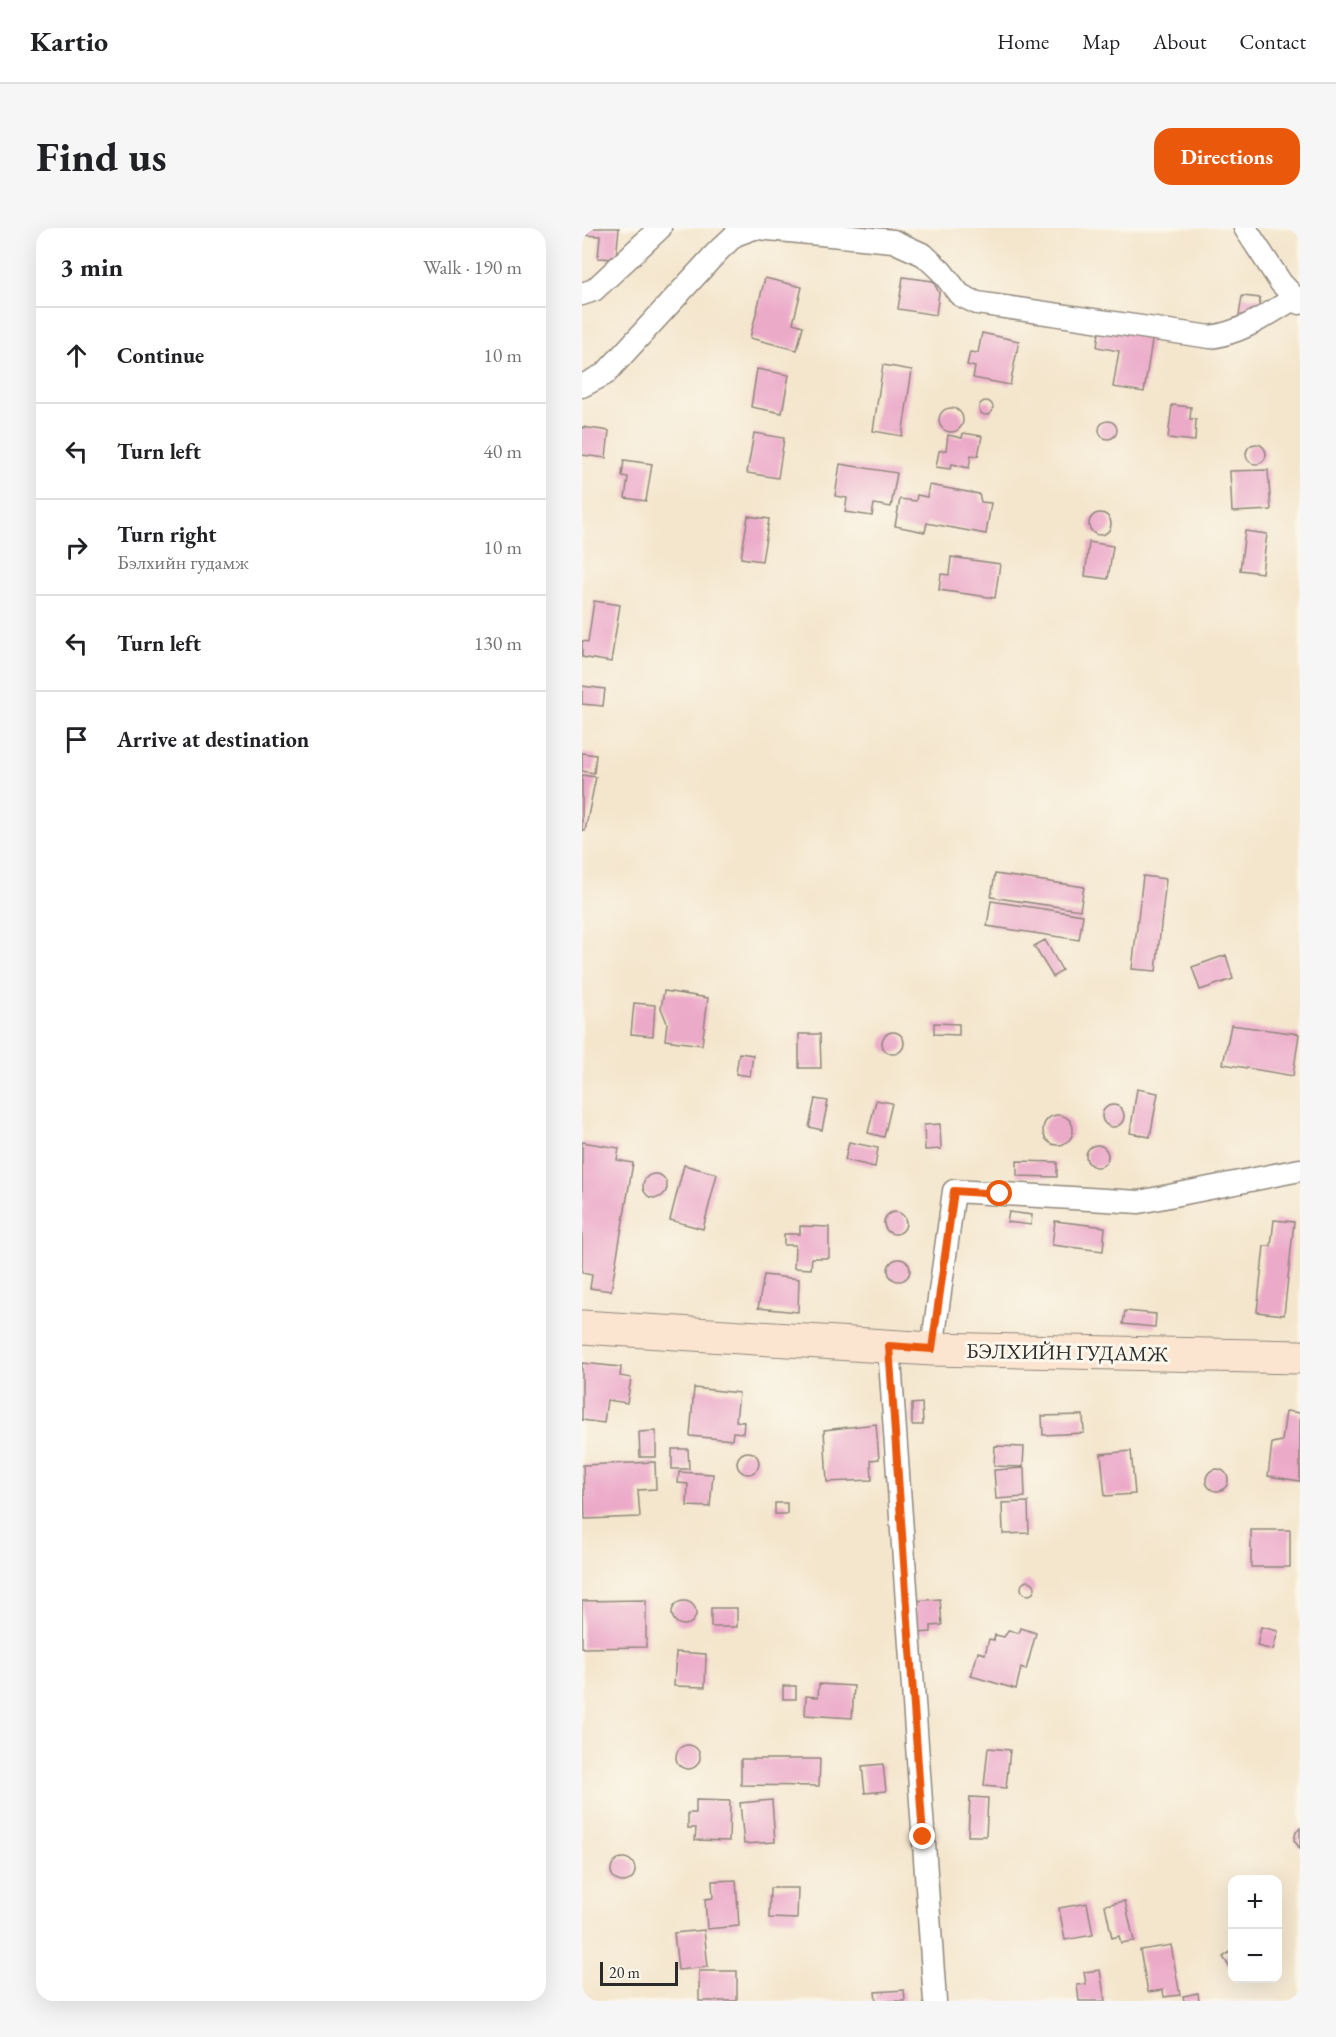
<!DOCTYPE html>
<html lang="en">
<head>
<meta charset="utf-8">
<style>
	:root { --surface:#fff; --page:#f6f6f6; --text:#202124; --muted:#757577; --line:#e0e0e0; --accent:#ea580c }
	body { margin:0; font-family:"EB Garamond",serif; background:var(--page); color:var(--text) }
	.controls { position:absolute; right:18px; bottom:18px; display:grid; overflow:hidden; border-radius:12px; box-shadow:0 6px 24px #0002 }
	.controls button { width:54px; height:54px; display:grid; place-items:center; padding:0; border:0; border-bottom:2px solid var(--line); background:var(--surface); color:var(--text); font:30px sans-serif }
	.scale { position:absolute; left:18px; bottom:15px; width:78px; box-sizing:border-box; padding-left:6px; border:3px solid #2b2b2b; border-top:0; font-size:16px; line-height:21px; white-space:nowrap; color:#2b2b2b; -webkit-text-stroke:4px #fbf7ec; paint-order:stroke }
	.stop { position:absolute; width:18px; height:18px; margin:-14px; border:4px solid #ea580c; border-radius:50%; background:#fff }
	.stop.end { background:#ea580c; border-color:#fff; box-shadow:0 2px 6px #0008 }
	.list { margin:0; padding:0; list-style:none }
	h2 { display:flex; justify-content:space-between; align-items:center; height:78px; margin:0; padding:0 24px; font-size:26px }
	h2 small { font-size:20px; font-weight:400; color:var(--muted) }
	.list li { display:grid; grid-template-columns:39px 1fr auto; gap:18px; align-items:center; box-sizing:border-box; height:96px; padding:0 24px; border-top:2px solid var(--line) }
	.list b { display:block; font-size:22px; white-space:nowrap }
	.list p { margin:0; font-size:20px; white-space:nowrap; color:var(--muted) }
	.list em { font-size:20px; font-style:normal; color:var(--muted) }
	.icon { flex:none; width:33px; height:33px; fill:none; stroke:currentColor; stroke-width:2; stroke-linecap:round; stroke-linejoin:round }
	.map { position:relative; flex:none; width:718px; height:1773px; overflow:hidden; border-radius:18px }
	header { display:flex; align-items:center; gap:36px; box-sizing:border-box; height:84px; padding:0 30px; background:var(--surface); border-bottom:2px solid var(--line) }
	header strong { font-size:28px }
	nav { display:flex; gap:33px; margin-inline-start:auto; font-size:21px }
	.intro { display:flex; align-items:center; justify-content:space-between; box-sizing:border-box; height:144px; padding:0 36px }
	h1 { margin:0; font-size:42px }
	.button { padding:15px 27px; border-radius:18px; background:var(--accent); color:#fff; font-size:21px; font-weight:700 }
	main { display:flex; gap:36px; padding:0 36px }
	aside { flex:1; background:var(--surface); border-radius:18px; box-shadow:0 6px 24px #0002 }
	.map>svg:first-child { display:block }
	.building { fill:#ecaac9 }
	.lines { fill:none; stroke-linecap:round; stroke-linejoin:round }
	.street-casing { stroke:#90887c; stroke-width:25 }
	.secondary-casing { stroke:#90887c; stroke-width:35 }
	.street { stroke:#fff; stroke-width:22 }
	.secondary { stroke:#fce5d0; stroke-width:33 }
	.route { stroke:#ea580c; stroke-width:8 }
	.labels { text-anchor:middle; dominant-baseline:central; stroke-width:6; stroke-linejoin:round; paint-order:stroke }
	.street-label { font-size:21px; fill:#2b2b2b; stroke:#fbf7ec }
</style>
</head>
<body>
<header>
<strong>Kartio</strong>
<nav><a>Home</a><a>Map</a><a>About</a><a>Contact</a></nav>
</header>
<div class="intro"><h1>Find us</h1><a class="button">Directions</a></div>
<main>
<aside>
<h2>3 min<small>Walk · 190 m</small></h2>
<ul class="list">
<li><svg class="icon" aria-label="ahead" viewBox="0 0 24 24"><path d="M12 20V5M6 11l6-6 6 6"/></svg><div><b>Continue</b></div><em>10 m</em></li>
<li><svg class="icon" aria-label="left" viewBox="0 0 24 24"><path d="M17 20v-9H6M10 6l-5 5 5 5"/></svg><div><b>Turn left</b></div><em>40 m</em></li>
<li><svg class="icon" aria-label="right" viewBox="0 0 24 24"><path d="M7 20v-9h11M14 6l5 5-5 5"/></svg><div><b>Turn right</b><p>Бэлхийн гудамж</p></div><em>10 m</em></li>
<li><svg class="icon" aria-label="left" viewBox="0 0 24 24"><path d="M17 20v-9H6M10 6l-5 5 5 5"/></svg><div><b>Turn left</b></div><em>130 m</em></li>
<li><svg class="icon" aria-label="arrive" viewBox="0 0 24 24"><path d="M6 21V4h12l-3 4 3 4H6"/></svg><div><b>Arrive at destination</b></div></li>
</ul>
</aside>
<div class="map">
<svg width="718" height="1773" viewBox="0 0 718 1773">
	<rect width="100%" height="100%" fill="#fbf7ec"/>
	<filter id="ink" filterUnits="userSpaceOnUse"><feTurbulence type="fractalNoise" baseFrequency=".0167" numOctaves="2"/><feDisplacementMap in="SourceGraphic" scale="12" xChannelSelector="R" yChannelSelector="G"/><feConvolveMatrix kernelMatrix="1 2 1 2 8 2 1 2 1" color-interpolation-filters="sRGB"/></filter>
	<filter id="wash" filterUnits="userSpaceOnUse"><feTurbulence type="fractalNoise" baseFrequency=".008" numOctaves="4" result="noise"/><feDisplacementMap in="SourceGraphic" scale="24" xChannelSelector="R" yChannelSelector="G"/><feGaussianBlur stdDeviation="1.35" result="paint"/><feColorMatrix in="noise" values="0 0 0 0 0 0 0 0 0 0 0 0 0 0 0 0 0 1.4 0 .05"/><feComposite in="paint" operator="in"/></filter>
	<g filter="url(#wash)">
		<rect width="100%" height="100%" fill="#f4e6cd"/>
		<g id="blocks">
			<path class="building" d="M0,0h37l-3,31 -18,-1 2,-22 -18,-1z
				M321,49l30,4 6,12 -3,22 -38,-6z
				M183,50l37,9 -9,36 10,3 -6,24 -47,-12z
				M660,68l18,2 -2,20 -19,-2z
				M518,98l53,8 -9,58 -31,-5 6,-36 -22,-4z
				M400,105l37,8 -9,44 -37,-7 2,-11 -8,-2 3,-13 8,1z
				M301,137l29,5 -10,66 -29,-5z
				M175,141l32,6 -7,38 -31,-6z
				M397 180a7 7 0 1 1 14 0a7 7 0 1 1-14 0Z
				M590,177l19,2 -1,12h6l-1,22 -27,-3z
				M357 192a12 12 0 1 1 24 0a12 12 0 1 1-24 0Z
				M517 202a9 9 0 1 1 18 0a9 9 0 1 1-18 0Z
				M0,199l27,4 -3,27 -24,-3z
				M172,205l30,5 -6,40 -31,-5z
				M381,205l19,3 -4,20 -7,-1 -2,13 -17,-4 -2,5 -14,-2 3,-16 7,-1 2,-15 14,3z
				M664 226a10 10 0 1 1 20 0a10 10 0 1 1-20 0Z
				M42,232l28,4 -6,37 -21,-3 3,-21 -6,-1z
				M258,236l57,9 -6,34 -17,-3 -2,12 -27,-4 2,-14 -12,-2z
				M686,242l3,40 -39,2 -2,-41z
				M347,257l50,9 2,8 10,1 -5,31 -59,-11 -2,9 -30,-6 5,-27 16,2 1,-6 10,2z
				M507 296a11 11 0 1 1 22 0a11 11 0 1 1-22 0Z
				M166,288l21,3 -7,42 -21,-3z
				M663,303l22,3 -5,39 -22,-3z
				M507,314l24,4 -5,33 -23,-3z
				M369,329l49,7 -5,34 -56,-8 2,-16 8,1z
				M12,373l26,4 -9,57 -29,-5v-16l6,1z
				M0,458l23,3 -2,17 -21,-2z
				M0,525l14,2 -2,18 -12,-2z
				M0,547l14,2 -11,54 -3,-1z
				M413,646l89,13 -4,23 -89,-13z
				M561,648l23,3 -10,92 -24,-2z
				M409,673l92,14 -4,25 -92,-14z
				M463,712l17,30 -9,7 -19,-31z
				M644,727l7,24 -33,11 -8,-23z
				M82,763l44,7 -6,47 -37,-5 2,-17 -6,-15z
				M52,775l21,2 -2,31 -22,-2z
				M352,795l25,1v11l-25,-1z
				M649,797l68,9 -6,42 -70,-12z
				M300 815a11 11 0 1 1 22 0a11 11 0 1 1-22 0Z
				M217,806h21l1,34h-22z
				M157,825l14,2 -3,21 -14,-2z
				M555,861l21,4 -8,44 -20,-4z
				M233,871l13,2 -6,29 -13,-3z
				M294,872l16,3 -8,34 -16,-4z
				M520 888a11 11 0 1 1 22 0a11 11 0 1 1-22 0Z
				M461 902a15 15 0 1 1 30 0a15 15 0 1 1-30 0Z
				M358,896l1,25 -16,1 -1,-25z
				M0,914l37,6 -2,12 16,3 -22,128 -21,-3 2,-13 -10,-2z
				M267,914l29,6 -3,19 -30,-7z
				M504 928a11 11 0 1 1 22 0a11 11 0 1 1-22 0Z
				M435,933l40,1v15l-40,-1z
				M102,937l33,9 -14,55 -33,-9z
				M61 958a12 12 0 1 1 24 0a12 12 0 1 1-24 0Z
				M427,984l23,3 -1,10 -24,-3z
				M302 995a11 11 0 1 1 22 0a11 11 0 1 1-22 0Z
				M692,992l20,2 -10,93 -27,-3 7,-66h7z
				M473,993l50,6 -2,24 -51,-6z
				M218,998l29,1v31h-17l-1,11 -17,-1 1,-23h-11v-11h16z
				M306 1042a11 11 0 1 1 22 0a11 11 0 1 1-22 0Z
				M182,1047l35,4 -1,33 -40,-4z
				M543,1083l31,3 -1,13 -32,-3z
				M0,1135l39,4 -1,9 11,2 -4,25 -20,-3 -3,23 -22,-3z
				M112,1160l45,5 -3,28 8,1 -1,11 -10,-1 -1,8 -42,-4z
				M340,1175l1,22h-11v-21z
				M704,1183l14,2v68l-32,-5 4,-33 10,-2z
				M501,1187l1,18 -41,2 -1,-19z
				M294,1196l3,35 -8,1 1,20 -45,2 -3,-52z
				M74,1203v26h-16l-1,-25z
				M413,1218l29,1 -1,20 -29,-1z
				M90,1221h16l1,20h-17z
				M549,1223l4,43 -30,2 -4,-42z
				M155 1235a11 11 0 1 1 22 0a11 11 0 1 1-22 0Z
				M73,1234l1,27 -18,1 2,27 -55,2 -2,-54z
				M442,1240l1,29 -29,2 -2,-29z
				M624 1252a11 11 0 1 1 22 0a11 11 0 1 1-22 0Z
				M97,1244l34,2 -3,33 -23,-1 1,-22 -10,-1z
				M446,1274l1,31 -26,1 -1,-31z
				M193,1275h12v11h-12z
				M669,1302h39v37h-39z
				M439 1360a7 7 0 1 1 14 0a7 7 0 1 1-14 0Z
				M358,1371l2,26 -11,1v6l-15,1 -2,-32z
				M64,1372v47l-64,1v-47z
				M90 1385a12 12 0 1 1 24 0a12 12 0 1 1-24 0Z
				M129,1380h26v19h-26z
				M679,1399l17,4 -5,19 -16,-4z
				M439,1400l15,5 -10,37 -5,-2 -5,21 -45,-13 7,-24 7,2 4,-15 5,1 1,-5 9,2 5,-7 10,3z
				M94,1424l30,2 -1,33 -31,-1z
				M237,1456l35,2 -2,32 -47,-3 1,-19 12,1z
				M201,1458h13v13h-13z
				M94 1529a12 12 0 1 1 24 0a12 12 0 1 1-24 0Z
				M406,1520l22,2 -4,38 -22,-2z
				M159,1531h79l-1,27 -78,-1z
				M301,1536l3,27 -21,2 -3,-27z
				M388,1569l18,1 -2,38h-18z
				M114,1572l34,1 -1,40 -34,-1 1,-12h-8v-15h8z
				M190,1572l3,42 -31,2 -4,-41z
				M718,1600v21l-6,-9 2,-8z
				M29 1642a12 12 0 1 1 24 0a12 12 0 1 1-24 0Z
				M154,1652l3,46 -32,3 -2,-30 8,-1 -1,-17z
				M188,1660h28l-1,31 -28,-1z
				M543,1673l9,40 -13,2 -2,-7 -7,2 -7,-33z
				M505,1675l6,32 -28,5 -6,-32z
				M122,1702l4,37 -30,3 -4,-37z
				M589,1717l9,50 -16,2 -1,-7 -15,2 -8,-42z
				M650,1723v20l-9,-14z
				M518,1742l5,31h-26l-2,-16 9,-1 -2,-12z
				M117,1743h38v30h-38z
				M322,1762l1,11h-29l-1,-9z
				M616,1765l1,8h-15l-1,-5z"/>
		</g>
	</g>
	<g filter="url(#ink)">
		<use href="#blocks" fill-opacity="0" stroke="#90887c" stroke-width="1.5"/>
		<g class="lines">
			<defs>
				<path id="street" d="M176,0l135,13 31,14 17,16 19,24 17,8 233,34c32,-4 58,-23 85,-39
					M663,0l36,55 19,20
					M0,66l12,-4 66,-62
					M0,158l23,-12 113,-123 17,-16 19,-7
					M307,1118l46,655
					M350,1121l22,-158 185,11 161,-32"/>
				<path id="secondary" d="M0,1099l350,22 368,8"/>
			</defs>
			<use href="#street" class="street-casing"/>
			<use href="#secondary" class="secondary-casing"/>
			<use href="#street" class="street"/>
			<use href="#secondary" class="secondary"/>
		</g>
	</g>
	<g class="lines" filter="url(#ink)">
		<path class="route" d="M341,1609l-34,-491 43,3 22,-158 46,3"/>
	</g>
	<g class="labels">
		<g class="street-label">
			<text transform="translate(485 1124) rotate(1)">БЭЛХИЙН ГУДАМЖ</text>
		</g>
	</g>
</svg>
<div class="controls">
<button>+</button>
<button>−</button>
</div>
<div class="scale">20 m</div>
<div class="stop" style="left:418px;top:966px"></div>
<div class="stop end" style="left:341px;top:1609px"></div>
</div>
</main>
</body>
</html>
